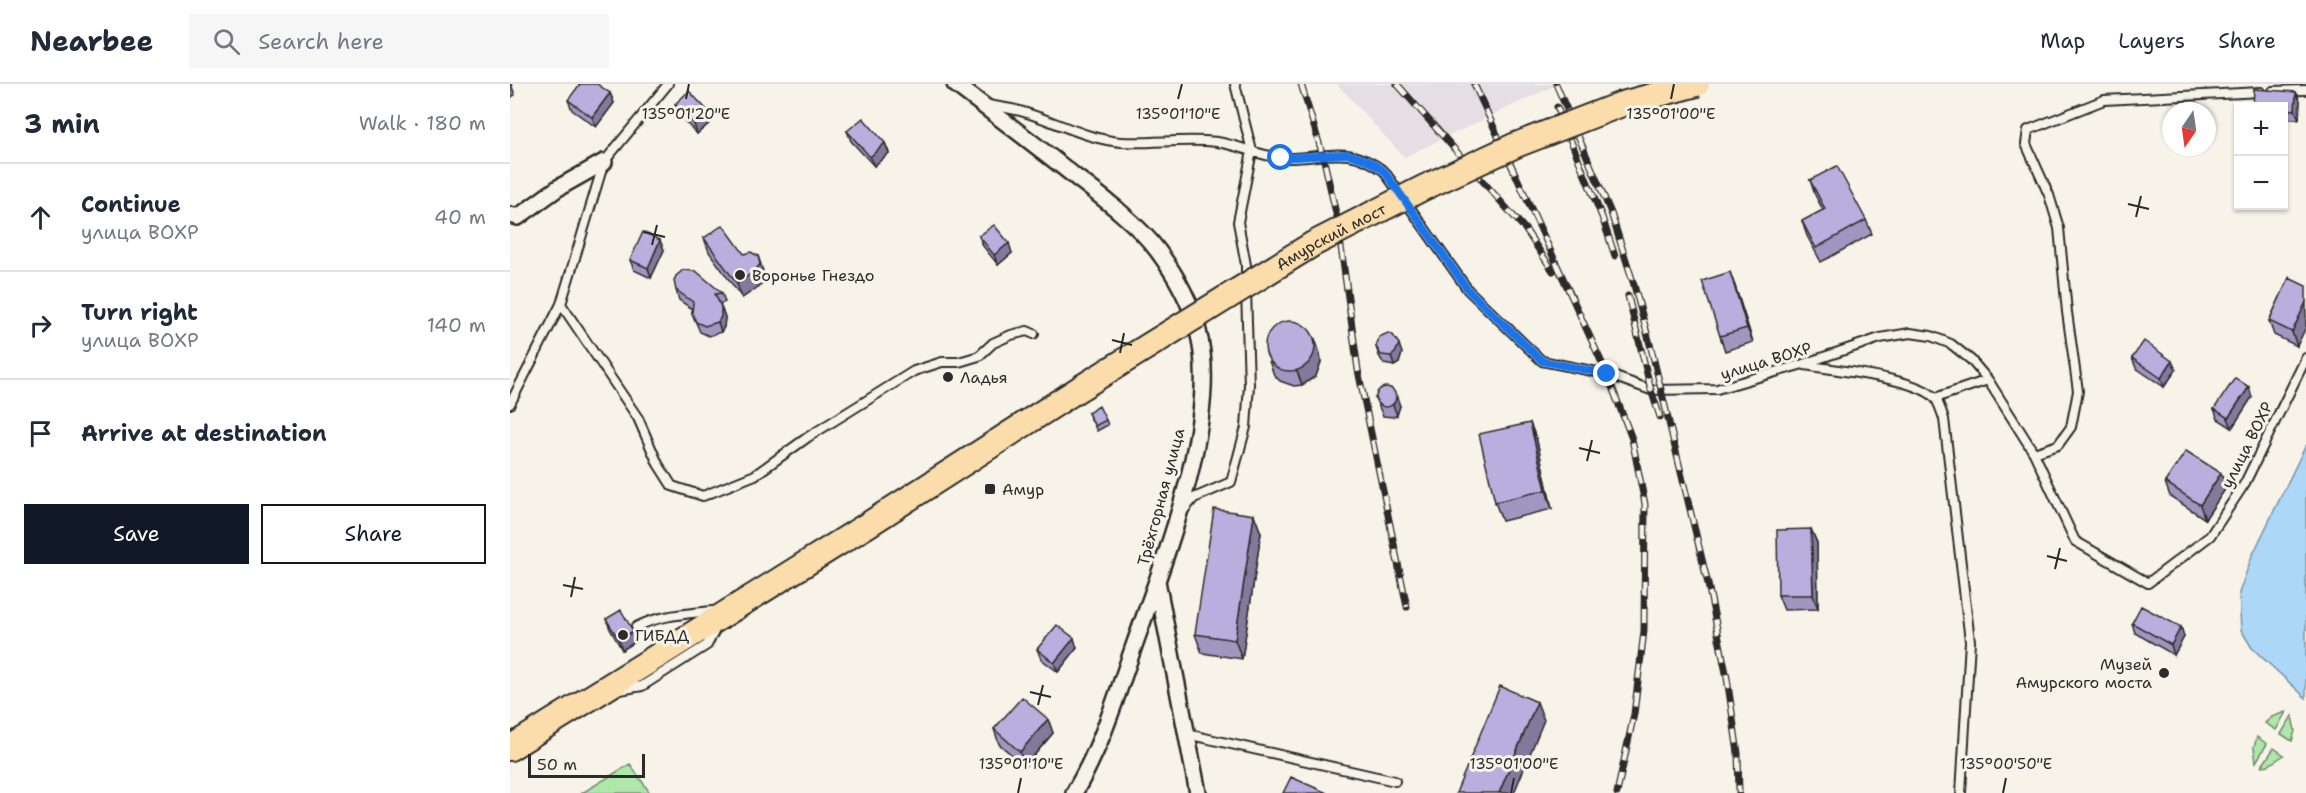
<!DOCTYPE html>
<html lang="en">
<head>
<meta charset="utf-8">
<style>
	:root { --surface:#fff; --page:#f6f6f7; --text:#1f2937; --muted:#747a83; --line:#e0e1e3; --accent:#111827 }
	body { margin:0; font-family:"Shantell Sans",sans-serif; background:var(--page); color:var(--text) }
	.controls { position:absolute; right:18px; top:18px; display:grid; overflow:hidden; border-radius:0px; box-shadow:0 2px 4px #0004 }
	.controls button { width:54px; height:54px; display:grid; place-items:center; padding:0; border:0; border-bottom:2px solid var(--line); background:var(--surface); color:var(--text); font:30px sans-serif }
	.compass { position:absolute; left:1652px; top:18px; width:54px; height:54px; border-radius:50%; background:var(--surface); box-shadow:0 2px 4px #0004; rotate:193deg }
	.scale { position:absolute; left:18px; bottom:15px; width:117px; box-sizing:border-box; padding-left:6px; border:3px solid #2b2b2b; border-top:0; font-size:16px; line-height:21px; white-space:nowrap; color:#2b2b2b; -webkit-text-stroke:4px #f7f3e8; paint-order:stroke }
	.stop { position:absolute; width:18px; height:18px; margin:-14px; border:4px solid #1a73e8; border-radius:50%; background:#fff }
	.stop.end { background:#1a73e8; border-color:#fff; box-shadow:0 2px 6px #0008 }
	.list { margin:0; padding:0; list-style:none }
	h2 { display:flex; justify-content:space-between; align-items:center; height:78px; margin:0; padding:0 24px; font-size:26px }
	h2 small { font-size:20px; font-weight:400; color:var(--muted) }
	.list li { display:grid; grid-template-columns:39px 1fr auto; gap:18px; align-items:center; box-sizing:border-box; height:108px; padding:0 24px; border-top:2px solid var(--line) }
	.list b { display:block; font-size:22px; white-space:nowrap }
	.list p { margin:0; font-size:20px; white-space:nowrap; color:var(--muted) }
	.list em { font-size:20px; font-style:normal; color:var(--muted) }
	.actions { display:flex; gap:12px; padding:18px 24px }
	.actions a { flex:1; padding:14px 0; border:2px solid var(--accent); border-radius:0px; text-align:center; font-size:21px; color:var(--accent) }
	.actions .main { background:var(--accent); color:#fff }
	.icon { flex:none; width:33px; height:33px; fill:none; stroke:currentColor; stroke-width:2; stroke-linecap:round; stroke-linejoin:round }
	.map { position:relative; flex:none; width:1796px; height:709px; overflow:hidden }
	header { display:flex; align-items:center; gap:36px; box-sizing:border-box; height:84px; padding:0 30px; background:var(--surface); border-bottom:2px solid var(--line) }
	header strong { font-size:28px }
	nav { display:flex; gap:33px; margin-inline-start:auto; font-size:21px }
	.search { width:420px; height:54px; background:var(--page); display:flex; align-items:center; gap:15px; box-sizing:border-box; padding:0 21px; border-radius:0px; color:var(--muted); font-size:22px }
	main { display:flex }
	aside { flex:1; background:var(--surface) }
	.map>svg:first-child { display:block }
	.built { fill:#e5dee5 }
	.green { fill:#afe6a9; stroke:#6d886a; stroke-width:1.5 }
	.water { fill:#acd7f7; stroke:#7892a5; stroke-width:1.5 }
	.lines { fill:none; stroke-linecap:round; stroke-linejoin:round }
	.service-casing { stroke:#2b2b2b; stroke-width:12 }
	.minor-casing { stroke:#2b2b2b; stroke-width:20 }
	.trunk-casing { stroke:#2b2b2b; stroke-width:28 }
	.service { stroke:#f7f3e8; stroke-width:8 }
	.minor { stroke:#f7f3e8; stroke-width:15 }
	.trunk { stroke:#faddab; stroke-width:24 }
	.rail-casing { stroke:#2b2b2b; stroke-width:7 }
	.rail { stroke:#f7f3e8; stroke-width:4.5; stroke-dasharray:14; stroke-linecap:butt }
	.trunk-bridge-casing { stroke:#2b2b2b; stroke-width:28; stroke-linecap:butt }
	.trunk-bridge { stroke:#faddab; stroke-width:24 }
	.wall { fill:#a096bf; stroke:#2b2b2b; stroke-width:1.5 }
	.shaded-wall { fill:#827a9b; stroke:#2b2b2b; stroke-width:1.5 }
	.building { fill:#baaede; stroke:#2b2b2b; stroke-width:1.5 }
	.route { stroke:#1a73e8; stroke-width:8 }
	.ticks { fill:none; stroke:#2b2b2b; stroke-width:2 }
	.poi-dot { fill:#2b2b2b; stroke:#f7f3e8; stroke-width:2 }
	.labels { text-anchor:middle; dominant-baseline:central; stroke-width:6; stroke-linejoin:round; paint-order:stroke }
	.street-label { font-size:16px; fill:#2b2b2b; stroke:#f7f3e8 }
	.poi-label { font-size:16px; fill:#2b2b2b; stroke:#f7f3e8; text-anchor:start }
	.ticks-label { font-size:15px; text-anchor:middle; fill:#2b2b2b; stroke:#f7f3e8; stroke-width:6; stroke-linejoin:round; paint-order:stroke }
</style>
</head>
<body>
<header>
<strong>Nearbee</strong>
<div class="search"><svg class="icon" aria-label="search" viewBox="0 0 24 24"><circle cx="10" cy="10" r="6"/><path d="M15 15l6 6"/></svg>Search here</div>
<nav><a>Map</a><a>Layers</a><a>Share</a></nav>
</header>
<main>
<aside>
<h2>3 min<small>Walk · 180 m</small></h2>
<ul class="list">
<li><svg class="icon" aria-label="ahead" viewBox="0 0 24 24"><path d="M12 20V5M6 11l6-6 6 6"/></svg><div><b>Continue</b><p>улица ВОХР</p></div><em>40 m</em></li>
<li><svg class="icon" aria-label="right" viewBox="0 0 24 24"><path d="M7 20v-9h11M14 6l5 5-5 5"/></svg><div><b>Turn right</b><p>улица ВОХР</p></div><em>140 m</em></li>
<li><svg class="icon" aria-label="arrive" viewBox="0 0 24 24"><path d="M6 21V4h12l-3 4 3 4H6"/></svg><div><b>Arrive at destination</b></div></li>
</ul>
<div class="actions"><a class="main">Save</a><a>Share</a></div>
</aside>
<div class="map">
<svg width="1796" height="709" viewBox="0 0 1796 709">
	<rect width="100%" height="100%" fill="#f7f3e8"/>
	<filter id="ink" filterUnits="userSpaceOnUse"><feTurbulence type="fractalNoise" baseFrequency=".0167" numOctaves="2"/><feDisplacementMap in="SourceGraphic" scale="12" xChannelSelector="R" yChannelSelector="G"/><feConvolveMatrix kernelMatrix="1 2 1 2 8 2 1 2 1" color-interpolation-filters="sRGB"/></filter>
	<g filter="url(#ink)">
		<path class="built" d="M827,0h221l-154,73z"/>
		<path class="green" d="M1776,628l-10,18 -11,-7 7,-6z
			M1782,632l3,15 -3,10 -11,-7z
			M1747,653l10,7 -11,18 -2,-15z
			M1764,664l10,7 -15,10 -7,1z
			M120,680l20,29h-68z"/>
		<path class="water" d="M1796,361v253l-54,-50 -11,-18 -2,-37 13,-37z"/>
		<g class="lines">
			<defs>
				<path id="service" d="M158,0l-64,78 -43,142 77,114 20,46 14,22 31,10 52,-21 53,-38 106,-66 28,-9h17l20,-6 14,-13 18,-8 16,-4 7,3
					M725,0l17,67 -14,71 8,43v14
					M1763,7l32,-1
					M478,21c11,2 22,3 32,6 33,9 65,28 101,31 32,2 63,-4 96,0 22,3 44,15 67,16 42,1 62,-15 100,13l84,119 74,71 65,13 44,16 66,-1 86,-25 77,-26 30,-5 21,3 20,8 20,16 17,20 46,73 41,88 73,42 62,-47 35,-53 61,-125
					M1295,281c28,5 113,13 130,33 4,5 7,15 9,21l26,222 -9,152
					M1425,314l53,-18
					M0,320l51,-100
					M1524,369l24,-8 13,-18 7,-36 -11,-79 -8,-84 -10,-33 -23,-51 2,-14 76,-30 157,-8
					M674,426l10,-12 37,-16 15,-55 3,-42 -3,-94
					M126,543c23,-12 50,-13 76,-16
					M110,606l22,-4 65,-41 8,-15
					M677,650l208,47"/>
				<path id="minor" d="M445,0c41,31 82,62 122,94 25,19 62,47 81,73 17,23 33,52 40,80 23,86 -34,229 -63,312 -18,51 -33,103 -61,150
					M0,131l8,2 40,-29 46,-26
					M647,497l41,212"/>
				<path id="trunk" d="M0,664l359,-224 213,-137"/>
			</defs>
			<use href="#service" class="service-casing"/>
			<use href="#minor" class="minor-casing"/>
			<use href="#trunk" class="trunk-casing"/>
			<use href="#service" class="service"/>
			<use href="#minor" class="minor"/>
			<use href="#trunk" class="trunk"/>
			<defs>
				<path id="rail" d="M791,0l22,72 14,62 21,152 49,237
					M887,0l128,145 28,42
					M964,0l133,290 25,65 13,65 -1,127 -10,83 -17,79
					M1046,0l55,129 23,72 17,63 57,236 19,94 11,75 1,40
					M1047,23l45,110 13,39
					M1118,212l23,94 9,27"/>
			</defs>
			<use href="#rail" class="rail-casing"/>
			<use href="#rail" class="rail"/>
			<defs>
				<g id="trunk-bridge">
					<path id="s1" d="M572,303l231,-143 110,-56 93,-43 106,-41 75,-20"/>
				</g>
			</defs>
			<use href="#trunk-bridge" class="trunk-bridge-casing"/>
			<use href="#trunk-bridge" class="trunk-bridge"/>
		</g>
		<path class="wall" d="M1786,8l4,9 -1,18h-16v-13z
			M100,9l4,10 -18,24 -24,-17 -4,-10z
			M165,20l37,17 -15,13 -19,-20z
			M337,47l38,12 4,10 -15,13 -23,-25z
			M1300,96l56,40 6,14 -51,28 -14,-26 -5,-15 21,-11 -8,-15z
			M469,152l33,17 -14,12 -15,-19z
			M194,154l40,16 14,2 7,22 -4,7 -19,13 -33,-46z
			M154,166l-13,28 -17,-8 -4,-10z
			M1779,194l8,68 -23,-11 -5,-14z
			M1225,202l18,56 -28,9 -5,-15z
			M166,206l46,3 3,9 -5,2 5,13 -1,10 -3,5 -12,4 -9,-4 -8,-19v-4l-13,-9z
			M805,255l5,15 1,8 -5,14 -14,9 -8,1 -14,-5 -6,-6 -5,-14z
			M866,263l26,6 -3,10 -5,3 -10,-2 -5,-8z
			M1622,274l44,12 -12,17 -28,-19z
			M1742,313l-20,31 -14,-9 -4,-10z
			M865,314l25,8 -3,9 -4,2 -10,-1z
			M578,329l18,7 2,5 -11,6z
			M1020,339l7,18 15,68 -50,12 -7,-19z
			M1711,389l5,15 -21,31 -35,-23 -5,-14z
			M744,431l7,18 -19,126 -40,-6 -7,-19z
			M1301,445l6,14 1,66 -34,1 -6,-15z
			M96,535l27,12 4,10 -15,9 -12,-21z
			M1622,539l49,4 3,10 -10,18 -39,-22z
			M567,564l-19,24 -17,-13 -4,-10z
			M538,635l5,14 -28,33 -26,-22 -5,-15z"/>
		<path class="shaded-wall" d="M0,0h1l4,11 -5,3z
			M1786,8l4,9 -1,18 -4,-9z
			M100,9l4,10 -18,24 -4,-10z
			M198,27l4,10 -15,13 -3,-10z
			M375,59l4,10 -15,13 -4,-9z
			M150,156l4,10 -13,28 -3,-10z
			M499,159l3,10 -14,12 -4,-10z
			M248,172l7,22 -4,7 -19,13 -5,-14z
			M1220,188l5,14 18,56 -6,-14z
			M1796,218v25l-9,19 -5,-14z
			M211,223l4,10 -1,10 -3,5 -3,-10z
			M805,255l5,15 1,8 -5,14 -14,9 -5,-14z
			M889,260l3,9 -3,10 -5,3 -3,-10z
			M1662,277l4,9 -12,17 -3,-9z
			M1739,303l3,10 -20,31 -4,-10z
			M887,313l3,9 -3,9 -4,-10z
			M1020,339l7,18 15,68 -6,-19z
			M1711,389l5,15 -21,31 -5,-14z
			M744,431l7,18 -19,126 -7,-19z
			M1301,445l6,14 1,66 -5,-14z
			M1671,543l3,10 -10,18 -3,-10z
			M123,547l4,10 -15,9 -3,-10z
			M564,554l3,10 -19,24 -4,-9z
			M1027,618l7,18 -30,73h-15z
			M538,635l5,14 -28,33 -5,-14z"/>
		<path class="building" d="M70,0h17l13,9 -18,24 -24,-17z
			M1744,5l42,3 -1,18 -12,-1v-3h-30z
			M179,7l19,20 -14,13 -19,-20z
			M353,34l22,25 -15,14 -23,-26z
			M1327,82l29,54 -50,28 -14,-27 23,-12 -15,-29z
			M213,141l21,29 7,-2 7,4 2,8 -4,6 -19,14 -33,-46z
			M484,141l15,18 -15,12 -15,-19z
			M133,148l17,8 -12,28 -18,-8z
			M173,186l13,1 26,22 -7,1 6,13v10l-3,5 -13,4 -9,-4 -4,-9 1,-11 -17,-12 -2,-9 2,-5z
			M1220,188l17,56 -27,8 -18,-55z
			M1779,194l17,8v16l-14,30 -23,-11z
			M755 262a25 25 0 1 1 50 0a25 25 0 1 1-50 0Z
			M878,249l5,2 6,9 -4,9 -4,3 -10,-1 -5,-8 3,-10z
			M1634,257l28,20 -11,17 -29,-20z
			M1725,294l14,9 -21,31 -14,-9z
			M866 313a10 10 0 1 1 20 0a10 10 0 1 1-20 0Z
			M589,322l7,14 -11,6 -7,-13z
			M1020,339l16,67 -51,12 -16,-68z
			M1676,367l35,22 -21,32 -35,-23z
			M704,425l40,6 -19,125 -40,-6z
			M1301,445l2,66h-35l-1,-65z
			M1631,522l40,21 -10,18 -39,-22z
			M111,526l12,21 -14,9 -13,-21z
			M547,541l17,13 -20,25 -17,-14z
			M990,602l37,16 -38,91h-43z
			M512,613l26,22 -28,33 -26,-23z
			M781,693l36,16h-44z"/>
	</g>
	<g class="lines" filter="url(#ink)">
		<path class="route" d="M771,74l65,-4c15,2 26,8 38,17l84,119 74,71 65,13"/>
	</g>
	<path class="ticks" d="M176,15l3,-15M668,15l4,-15M1161,15l3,-15M1618,120l21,5M1626,133l5,-21M134,148l21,5M142,161l5,-20M602,256l20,5M610,269l4,-20M1069,364l21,5M1077,377l5,-21M1537,472l20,5M1545,485l5,-21M53,501l20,4M61,513l4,-20M520,608l21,5M528,621l5,-20M508,709l3,-15M1001,709l3,-15M1493,709l3,-15"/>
	<g class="poi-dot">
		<circle cx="230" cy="191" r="6"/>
		<circle cx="438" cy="293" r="6"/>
		<rect x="474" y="399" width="12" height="12" rx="3"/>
		<circle cx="113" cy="551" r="6"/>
		<circle cx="1654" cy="589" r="6"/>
	</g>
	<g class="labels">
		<g class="street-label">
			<text stroke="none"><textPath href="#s1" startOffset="291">Амурский мост</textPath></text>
			<text transform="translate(1256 277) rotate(-17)">улица ВОХР</text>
			<text transform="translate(1737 361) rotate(-63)">улица ВОХР</text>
			<text transform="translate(651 413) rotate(-75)">Трёхгорная улица</text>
		</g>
		<g class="poi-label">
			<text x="242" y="191">Воронье Гнездо</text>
			<text x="450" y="293">Ладья</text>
			<text x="492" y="405">Амур</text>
			<text x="125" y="551">ГИБДД</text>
			<text x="1642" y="580" text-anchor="end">Музей<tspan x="1642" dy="18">Амурского моста</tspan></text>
		</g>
	</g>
	<g class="ticks-label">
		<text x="176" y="35">135°01'20"E</text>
		<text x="668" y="35">135°01'10"E</text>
		<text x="1161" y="35">135°01'00"E</text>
		<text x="511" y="685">135°01'10"E</text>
		<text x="1004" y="685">135°01'00"E</text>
		<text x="1496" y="685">135°00'50"E</text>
	</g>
</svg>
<div class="controls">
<button>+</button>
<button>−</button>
</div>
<svg class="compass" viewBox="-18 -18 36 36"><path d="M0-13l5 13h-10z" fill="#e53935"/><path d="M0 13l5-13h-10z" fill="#747a83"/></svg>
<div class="scale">50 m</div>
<div class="stop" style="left:771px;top:74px"></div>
<div class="stop end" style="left:1097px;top:290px"></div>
</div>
</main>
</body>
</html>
